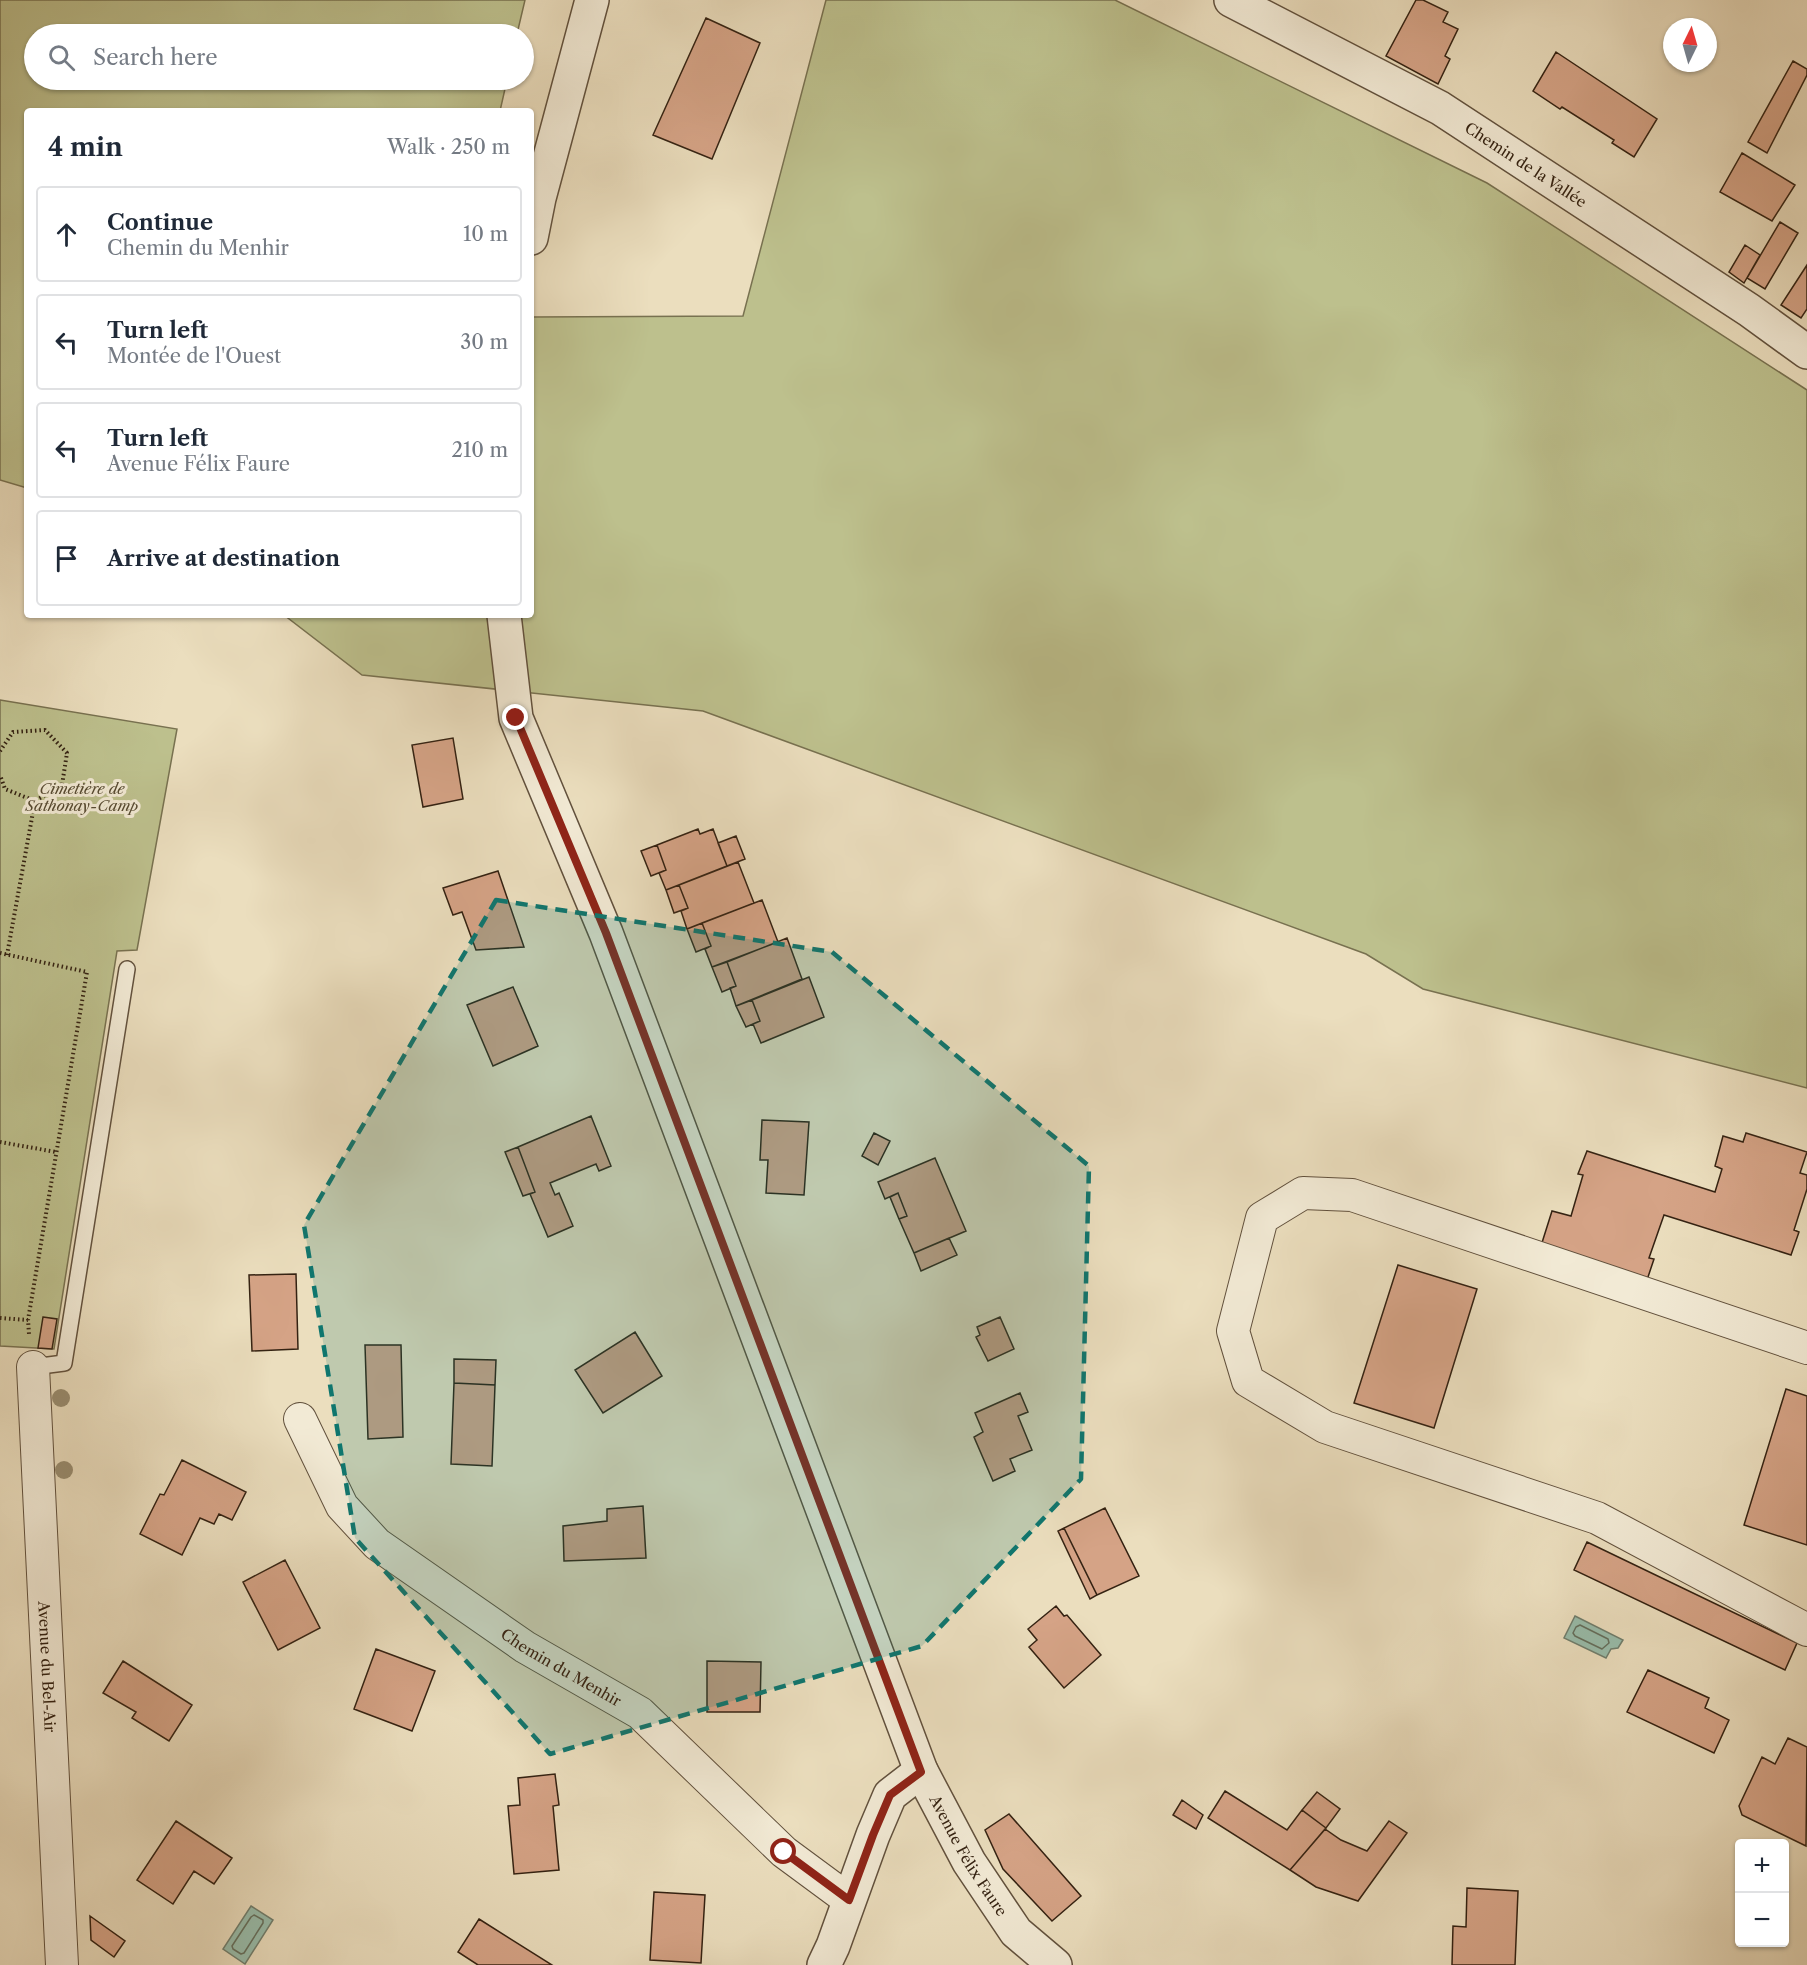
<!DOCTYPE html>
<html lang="en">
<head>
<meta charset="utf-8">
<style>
	:root { --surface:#fff; --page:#f2f2f3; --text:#1f2937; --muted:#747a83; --line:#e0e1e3 }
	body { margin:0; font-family:"Libre Caslon Text",serif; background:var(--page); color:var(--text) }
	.controls { position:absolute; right:18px; bottom:18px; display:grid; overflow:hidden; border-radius:6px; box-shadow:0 2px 4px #0004 }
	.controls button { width:54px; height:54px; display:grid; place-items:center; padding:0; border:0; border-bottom:2px solid var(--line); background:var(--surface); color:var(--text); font:30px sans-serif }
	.compass { position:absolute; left:1663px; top:18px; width:54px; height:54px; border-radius:50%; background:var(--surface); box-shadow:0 2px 4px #0004; rotate:5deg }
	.stop { position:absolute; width:18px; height:18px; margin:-14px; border:4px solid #8f2418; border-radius:50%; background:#fff }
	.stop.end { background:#8f2418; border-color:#fff; box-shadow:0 2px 6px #0008 }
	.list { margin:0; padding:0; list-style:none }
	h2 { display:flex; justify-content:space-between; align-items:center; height:78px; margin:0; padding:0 24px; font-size:26px }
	h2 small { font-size:20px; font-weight:400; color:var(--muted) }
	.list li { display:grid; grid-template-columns:39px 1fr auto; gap:18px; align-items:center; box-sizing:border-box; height:96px; margin:0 12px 12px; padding:0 12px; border:2px solid var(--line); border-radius:6px }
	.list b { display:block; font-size:22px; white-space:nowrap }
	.list p { margin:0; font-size:20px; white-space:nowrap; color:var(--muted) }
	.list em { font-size:20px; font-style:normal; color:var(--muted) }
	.icon { flex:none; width:33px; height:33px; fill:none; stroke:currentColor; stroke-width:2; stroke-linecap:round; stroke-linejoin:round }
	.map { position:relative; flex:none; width:1807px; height:1965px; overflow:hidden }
	.search { position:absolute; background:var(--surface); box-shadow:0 2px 4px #0004; left:24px; top:24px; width:510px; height:66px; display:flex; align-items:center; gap:15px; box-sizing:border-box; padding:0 21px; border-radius:33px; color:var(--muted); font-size:22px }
	.panel { position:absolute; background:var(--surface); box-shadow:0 2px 4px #0004; left:24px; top:108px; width:510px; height:510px; border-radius:6px }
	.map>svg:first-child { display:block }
	.green { fill:#bdc08d; stroke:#787150; stroke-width:1.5 }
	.water { fill:#99bdab; stroke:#717f6e; stroke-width:1.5 }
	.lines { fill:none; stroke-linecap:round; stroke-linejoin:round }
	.shore { stroke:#66705e; stroke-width:1.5 }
	.building { fill:#d5a386; stroke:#342212; stroke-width:1.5 }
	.service-casing { stroke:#62513d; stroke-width:18 }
	.minor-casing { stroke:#62513d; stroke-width:34 }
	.tertiary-casing { stroke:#62513d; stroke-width:36 }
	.path { stroke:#342212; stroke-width:4; stroke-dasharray:1.5 3; stroke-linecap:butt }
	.service { stroke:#f2ead5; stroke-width:15 }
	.minor { stroke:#f2ead5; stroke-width:32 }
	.tertiary { stroke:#f2ead5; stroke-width:33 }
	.tree { fill:#998d70 }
	.route { stroke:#8f2418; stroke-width:8 }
	.marked { fill:#0f766e; fill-opacity:0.2; stroke:#0f766e; stroke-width:4.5; stroke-dasharray:12 8; stroke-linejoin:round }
	.labels { text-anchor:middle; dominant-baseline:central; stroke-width:6; stroke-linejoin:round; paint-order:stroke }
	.street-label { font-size:15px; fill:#342212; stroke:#f2ead5 }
	.park-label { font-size:15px; font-style:italic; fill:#564a31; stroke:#f2ead5 }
</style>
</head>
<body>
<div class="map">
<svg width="1807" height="1965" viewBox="0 0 1807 1965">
	<rect width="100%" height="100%" fill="#ebdebe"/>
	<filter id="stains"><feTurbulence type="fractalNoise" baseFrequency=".00333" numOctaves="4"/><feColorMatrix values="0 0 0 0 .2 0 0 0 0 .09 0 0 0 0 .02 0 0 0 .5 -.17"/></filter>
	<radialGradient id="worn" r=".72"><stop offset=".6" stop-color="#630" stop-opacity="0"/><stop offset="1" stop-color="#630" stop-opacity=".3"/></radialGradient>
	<path class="green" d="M0,0h525l-8,34h-483v46h473l-7,31h-473v377l-27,-8z
		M826,0h289l372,183 320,207v698l-384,-99 -57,-35 -663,-243 -341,-36 -78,-60h247v-298l212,-1z
		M0,700l177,29 -40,221 -20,1 -63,398 -54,-3z"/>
	<path class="water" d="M1575,1616l48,24 -5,8 -7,1 -5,9 -42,-20z
		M251,1906l22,14 -28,44 -22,-15z"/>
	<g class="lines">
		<path class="shore" d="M1580,1625l28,14 1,4 -7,6 -27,-13 -2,-3 3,-6z
			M254,1915l9,5v3l-19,30 -3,1 -8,-5 -1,-3 19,-29z"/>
	</g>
	<path class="building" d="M1416,0h7l25,12 -5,10 15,7 -13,27 5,3 -12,25 -52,-28z
		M706,18l54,25 -48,116 -59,-24z
		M1556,52l101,67 -23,38 -22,-14 2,-3 -52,-33 -2,2 -27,-18z
		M1793,61l14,8v6l-40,78 -19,-11z
		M1742,153l53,32 -23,36 -52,-29z
		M1780,222l18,11 -33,56 -18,-11z
		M1745,245l15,10 -16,28 -15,-11z
		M1807,265v44l-6,9 -20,-13z
		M453,738l10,61 -40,8 -11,-62z
		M698,829l2,5 13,-5 14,37 -61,24 -7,-17 7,-3 -9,-25z
		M736,836l9,23 -18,7 -9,-23z
		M657,845l9,25 -15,6 -10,-25z
		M738,862l16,41 -67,26 -6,-18 7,-3 -9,-23z
		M498,871l26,76 -48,3 -14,-38 -9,3 -10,-27z
		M679,885l9,23 -14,5 -8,-23z
		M762,900l16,42 -66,25 -7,-18 6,-3 -9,-23z
		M702,923l9,23 -15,6 -9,-23z
		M787,938l15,41 -66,27 -6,-18 6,-2 -9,-24z
		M727,962l9,24 -14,6 -10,-25z
		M809,977l15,40 -63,26 -8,-19 7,-3 -8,-21z
		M513,987l25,59 -45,20 -26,-61z
		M752,1000l8,21 -14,6 -10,-21z
		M591,1116l20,50 -12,5 -3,-7 -46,19 5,12 4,-2 14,33 -25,11 -18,-43 5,-2 -17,-45z
		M762,1120l47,2 -5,73 -38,-2 2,-33h-8z
		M874,1133l16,8 -12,24 -16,-9z
		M1746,1133l61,19 -7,21 7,2v14l-13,41 5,2 -8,23 -127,-40 -15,43 5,1 -8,24 -106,-34 12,-38 19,5 12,-41 -5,-1 9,-23 128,41 7,-23 -7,-3 8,-30 20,6z
		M518,1147l17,45 -12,4 -18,-44z
		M935,1158l31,73 -52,22 -15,-34 8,-3 -9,-23 -13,6 -7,-17z
		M898,1193l9,23 -8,3 -9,-22z
		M949,1238l8,17 -36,16 -7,-18z
		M1398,1265l79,24 -43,139 -80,-25z
		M296,1274l2,75 -46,2 -3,-76z
		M43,1317l14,2 -5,30 -14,-1z
		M1000,1317l14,32 -26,12 -12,-24 4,-2 -3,-8z
		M635,1332l27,44 -59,37 -28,-43z
		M365,1345h36l2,92 -35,2z
		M454,1359l42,1 -1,25 -41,-2z
		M454,1383l41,2 -3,81 -41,-2z
		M1786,1389l21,7v149l-63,-20z
		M1020,1393l8,19 -10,4 14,34 -22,9 5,12 -22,10 -19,-44 9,-5 -8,-19z
		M182,1460l64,32 -14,28 -13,-6 -5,10 -14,-6 -18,37 -42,-21 20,-40 4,1z
		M643,1506l3,52 -82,3 -1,-35 44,-5v-12z
		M1105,1508l34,68 -42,19 -33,-67z
		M1064,1528l33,67 -7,4 -32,-68z
		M1587,1542l210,101 -12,27 -211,-100z
		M285,1560l35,68 -42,22 -35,-68z
		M1056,1606l8,10 3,-1 34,40 -37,33 -35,-41 8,-7 -9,-11z
		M376,1649l59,22 -23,60 -58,-22z
		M123,1661l69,44 -23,36 -37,-23 4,-6 -33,-19z
		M707,1661l54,1 -1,50h-53z
		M1648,1670l61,28 -4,10 24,12 -15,33 -87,-41z
		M1788,1738l19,9 -1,99 -64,-31 -3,-9 23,-49 13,7z
		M555,1774l4,31 -6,1 6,64 -45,4 -6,-68 12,-1 -2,-27z
		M1225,1791l62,39 15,-20 24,18 -36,42 -82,-52z
		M1317,1792l23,17 -14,19 -24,-18z
		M1182,1800l21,15 -7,14 -23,-14z
		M1009,1814l72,82 -29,25 -49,-52 -18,-39z
		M176,1821l56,37 -18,26 -20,-13 -21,33 -36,-24z
		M1389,1821l18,12 -49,68 -42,-14 -26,-17 35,-41 16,11 26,11z
		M1467,1888l51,3 -3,74h-63l1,-39 13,1z
		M654,1892l51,3 -4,68 -51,-3z
		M90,1916l35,25 -11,16 -23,-17z
		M479,1919l73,46h-74l-20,-13z"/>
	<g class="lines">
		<defs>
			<path id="service" d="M33,1367l31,-4 63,-394"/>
			<g id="minor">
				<path d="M1807,1348l-455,-153 -49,-2 -41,25 -29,113 15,50 77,46 272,91 210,112"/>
				<path id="s1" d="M33,1367l29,598"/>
				<path id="s2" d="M300,1419l42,87 35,38 148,103 115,66 144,139 65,48"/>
			</g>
			<g id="tertiary">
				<path id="s3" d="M1231,0l209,108 309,202 58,42"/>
				<path d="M531,238l8,-40 53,-198"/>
				<path id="s4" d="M504,615l12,103 90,215 315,838 48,91 47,70 39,33"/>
				<path d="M824,1965l9,-19 40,-111 17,-40 31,-24"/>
			</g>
		</defs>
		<use href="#service" class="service-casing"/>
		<use href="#minor" class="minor-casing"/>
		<use href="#tertiary" class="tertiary-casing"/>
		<path class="path" d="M0,751l13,-19 32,-2 22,23 -5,32 -27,16 -30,-12 -5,-14
			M0,953l87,19 -59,348 1,14
			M7,955l28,-154
			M0,1142l56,10
			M0,1318l28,2"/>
		<use href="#service" class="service"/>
		<use href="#minor" class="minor"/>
		<use href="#tertiary" class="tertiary"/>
	</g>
	<g class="tree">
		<circle cx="61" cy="1398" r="9"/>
		<circle cx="64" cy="1470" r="9"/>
	</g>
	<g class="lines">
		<path class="route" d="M516,718l90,215 315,839 -31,23 -17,40 -24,65 -65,-48"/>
	</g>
	<path class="marked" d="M496,900l336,52 257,214 -8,313 -159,167 -372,108 -195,-216 -51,-313z"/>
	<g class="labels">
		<g class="street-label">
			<text stroke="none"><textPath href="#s3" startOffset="338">Chemin de la Vallée</textPath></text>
			<text stroke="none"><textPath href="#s1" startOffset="300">Avenue du Bel-Air</textPath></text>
			<text stroke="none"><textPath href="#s2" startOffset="370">Chemin du Menhir</textPath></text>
			<text stroke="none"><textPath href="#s4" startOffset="1329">Avenue Félix Faure</textPath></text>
		</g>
		<g class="park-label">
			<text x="82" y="788">Cimetière de<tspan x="82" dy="17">Sathonay-Camp</tspan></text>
		</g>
	</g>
	<rect width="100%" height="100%" filter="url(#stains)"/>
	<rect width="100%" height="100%" fill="url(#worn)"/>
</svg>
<div class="controls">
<button>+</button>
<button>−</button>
</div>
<svg class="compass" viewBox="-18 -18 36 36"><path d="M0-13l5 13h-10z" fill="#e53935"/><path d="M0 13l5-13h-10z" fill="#747a83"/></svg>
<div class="stop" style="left:784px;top:1852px"></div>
<div class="stop end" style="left:516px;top:718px"></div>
<div class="search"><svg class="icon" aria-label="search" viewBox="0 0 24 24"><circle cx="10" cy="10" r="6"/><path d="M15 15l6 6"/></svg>Search here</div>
<section class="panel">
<h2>4 min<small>Walk · 250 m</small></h2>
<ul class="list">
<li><svg class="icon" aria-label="ahead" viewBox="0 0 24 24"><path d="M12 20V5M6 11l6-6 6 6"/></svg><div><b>Continue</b><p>Chemin du Menhir</p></div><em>10 m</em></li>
<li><svg class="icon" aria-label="left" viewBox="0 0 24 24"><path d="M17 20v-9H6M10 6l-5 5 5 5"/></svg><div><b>Turn left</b><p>Montée de l'Ouest</p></div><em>30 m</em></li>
<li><svg class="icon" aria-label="left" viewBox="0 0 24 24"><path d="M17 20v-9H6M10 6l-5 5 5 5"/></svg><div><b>Turn left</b><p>Avenue Félix Faure</p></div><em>210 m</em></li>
<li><svg class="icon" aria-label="arrive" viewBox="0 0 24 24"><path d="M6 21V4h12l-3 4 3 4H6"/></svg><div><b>Arrive at destination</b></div></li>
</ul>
</section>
</div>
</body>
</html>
